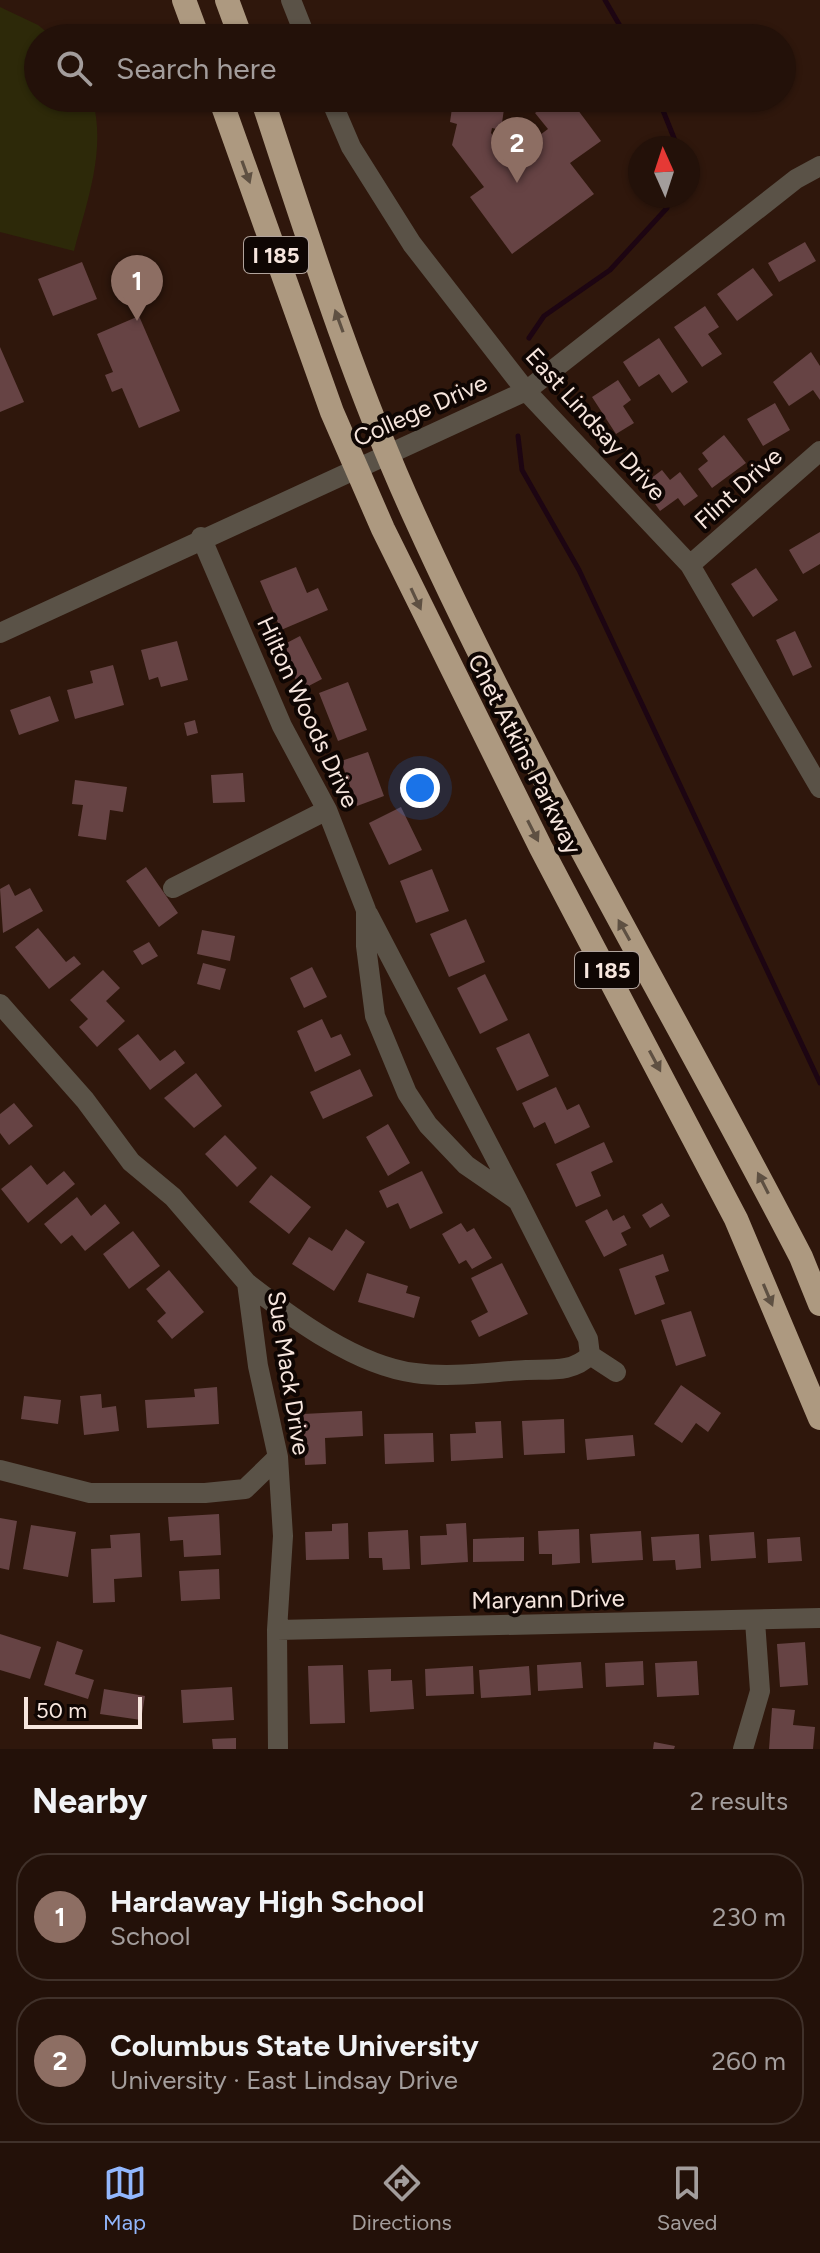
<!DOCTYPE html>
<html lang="en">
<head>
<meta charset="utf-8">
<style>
	:root { --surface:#231109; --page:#2f1f17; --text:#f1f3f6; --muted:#a39d9c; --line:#40312a; --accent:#92b7fd }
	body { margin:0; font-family:Figtree,sans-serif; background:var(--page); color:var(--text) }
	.compass { position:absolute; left:628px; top:136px; width:72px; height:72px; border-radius:50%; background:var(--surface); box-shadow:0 2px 6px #0004; rotate:357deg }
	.scale { position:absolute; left:24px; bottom:20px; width:118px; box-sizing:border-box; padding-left:8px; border:4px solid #f7e6de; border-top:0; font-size:22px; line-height:28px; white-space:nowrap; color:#f7e6de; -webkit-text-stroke:6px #0f0603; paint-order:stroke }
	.you { position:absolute; left:420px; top:788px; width:28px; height:28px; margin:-20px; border:6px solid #fff; border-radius:50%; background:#1a73e8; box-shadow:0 0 0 12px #1a73e833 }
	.badge { display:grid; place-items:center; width:52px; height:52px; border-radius:50%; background:var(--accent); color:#fff; font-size:26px; font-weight:700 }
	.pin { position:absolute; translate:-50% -66px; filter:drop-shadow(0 2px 4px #0008) }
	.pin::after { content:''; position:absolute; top:42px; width:28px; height:24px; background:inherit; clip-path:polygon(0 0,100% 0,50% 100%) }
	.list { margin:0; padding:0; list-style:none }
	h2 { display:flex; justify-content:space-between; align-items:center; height:104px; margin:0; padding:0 32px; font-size:34px }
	h2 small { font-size:26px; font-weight:400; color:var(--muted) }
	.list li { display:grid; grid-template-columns:52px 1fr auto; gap:24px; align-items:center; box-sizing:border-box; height:128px; margin:0 16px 16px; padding:0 16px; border:2px solid var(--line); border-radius:32px }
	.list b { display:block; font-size:30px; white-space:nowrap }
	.list p { margin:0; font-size:26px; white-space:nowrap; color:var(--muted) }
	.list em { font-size:26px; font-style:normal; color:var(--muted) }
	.icon { flex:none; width:44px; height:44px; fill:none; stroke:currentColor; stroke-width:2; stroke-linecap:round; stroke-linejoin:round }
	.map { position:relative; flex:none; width:820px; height:1749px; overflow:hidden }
	.search { position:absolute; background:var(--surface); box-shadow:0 2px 6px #0004; left:24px; right:24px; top:24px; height:88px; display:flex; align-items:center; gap:20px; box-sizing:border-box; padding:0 28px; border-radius:44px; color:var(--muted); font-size:30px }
	.sheet { height:392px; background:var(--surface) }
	nav { display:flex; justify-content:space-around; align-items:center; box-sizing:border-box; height:112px; border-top:2px solid var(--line); background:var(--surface); font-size:22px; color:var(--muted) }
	nav a { display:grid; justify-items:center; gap:4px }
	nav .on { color:var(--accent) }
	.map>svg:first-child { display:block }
	.green { fill:#2d2909 }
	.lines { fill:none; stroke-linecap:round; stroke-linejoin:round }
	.stream { stroke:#1d0512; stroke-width:5 }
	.building { fill:#664344 }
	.minor { stroke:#5a5247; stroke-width:20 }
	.highway { stroke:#ad9980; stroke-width:24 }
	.oneway { fill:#5e5042 }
	.labels { text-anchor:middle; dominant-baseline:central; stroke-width:8; stroke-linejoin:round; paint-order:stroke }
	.shield { fill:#0f0603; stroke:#b1a39c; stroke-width:2 }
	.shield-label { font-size:22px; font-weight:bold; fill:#f7e6de }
	.street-label { font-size:24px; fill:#f7e6de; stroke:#0f0603 }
</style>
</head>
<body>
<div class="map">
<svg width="820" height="1749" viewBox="0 0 820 1749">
	<rect width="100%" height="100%" fill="#2f170c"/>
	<path class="green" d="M0,7l38,18 16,13h-16v60h54c15,51 -5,103 -18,153l-74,-19z"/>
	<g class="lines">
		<path class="stream" d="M605,0l22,38
			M658,98l20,50
			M529,338l15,-22 66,-46 57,-62 2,-12
			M518,436l4,34 57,100 241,513"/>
	</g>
	<path class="building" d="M461,98h27l8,2 -1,8 9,1 -3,21 -9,-2 -1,5 18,25 39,-29 -13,-16 20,-15h14l32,43 -31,22 24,31 -82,60 -42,-57 14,-10 -32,-42 5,-21 -7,-2 3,-21 7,2z
		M805,242l11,19 -37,21 -11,-19z
		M82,262l15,37 -44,17 -15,-37z
		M753,268l20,27 -36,26 -20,-27z
		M705,306l14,21 -11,7 14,20 -20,13 -28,-40z
		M139,316l41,95 -41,17 -17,-40 -10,4 -7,-17 8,-3 -16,-38z
		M659,338l29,44 -16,11 -13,-19 -20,13 -16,-25z
		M0,347l24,55 -24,10z
		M811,352l9,14v34l-7,-10 -24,16 -16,-24z
		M618,380l13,20 -8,6 11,17 -18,11 -24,-37z
		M775,403l15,27 -27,16 -16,-27z
		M724,435l22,28 -34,25 -14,-19 10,-8 -6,-8z
		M662,470l8,10 10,-8 18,24 -14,10 -6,-8 -18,13 -18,-26z
		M820,532v32l-17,10 -14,-24z
		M296,567l11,26 11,-5 10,22 -47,20 -21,-49z
		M756,568l22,32 -25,17 -22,-33z
		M795,631l17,36 -19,9 -17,-36z
		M300,636l22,43 -21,11 -22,-43z
		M177,641l11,39 -27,7 -3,-10 -9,3 -8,-30z
		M113,665l11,40 -49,14 -8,-29 26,-7 -3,-12z
		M348,682l19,48 -29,11 -19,-48z
		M50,696l9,25 -40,14 -9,-25z
		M195,720l3,13 -11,3 -3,-13z
		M368,752l16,44 -27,10 -16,-45z
		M243,773l2,29 -32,1 -2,-28z
		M75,780l52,7 -4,25 -13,-2 -4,30 -28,-4 5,-31 -11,-1z
		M401,807l21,43 -33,15 -20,-42z
		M146,867l32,46 -19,14 -33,-46z
		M432,869l17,42 -33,12 -16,-42z
		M9,884l6,12 15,-8 13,23 -40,22 -3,-44z
		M466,919l19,43 -36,15 -19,-43z
		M38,928l28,34 8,-6 7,8 -32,25 -34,-42z
		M202,930l33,6 -5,25 -33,-7z
		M149,942l9,14 -16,9 -9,-14z
		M203,963l23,6 -6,21 -23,-6z
		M312,967l15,30 -23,11 -14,-30z
		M103,970l17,18 -14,13 19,20 -28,26 -18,-20 9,-8 -18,-19z
		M485,974l23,46 -28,14 -23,-46z
		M322,1019l9,19 10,-4 10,21 -36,17 -18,-41z
		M529,1033l20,43 -32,15 -21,-43z
		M138,1034l22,27 15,-11 10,13 -35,27 -32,-41z
		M360,1069l13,27 -50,23 -13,-27z
		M196,1073l26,33 -28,22 -30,-30z
		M556,1087l11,23 12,-6 11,23 -35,17 -10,-22 -11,6 -12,-25z
		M14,1103l19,23 -24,19 -9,-12v-19z
		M388,1124l22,39 -22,13 -22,-39z
		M225,1135l32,33 -20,19 -32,-33z
		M604,1142l9,20 -22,10 10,24 -25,11 -20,-43z
		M31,1165l16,20 17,-14 11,13 -47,39 -27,-34z
		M422,1171l21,42 -33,16 -12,-26 -11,5 -8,-17z
		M271,1175l40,32 -22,27 -40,-32z
		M77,1197l14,19 14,-12 15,19 -35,28 -13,-16 -11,9 -17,-20z
		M662,1203l8,13 -20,12 -8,-13z
		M607,1209l6,12 11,-6 7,13 -10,5 6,12 -23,12 -19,-36z
		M461,1223l6,9 7,-4 18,30 -20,11 -6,-9 -7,4 -17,-30z
		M346,1229l19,13 -31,49 -42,-27 17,-27 23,14z
		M133,1231l27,35 -31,23 -26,-35z
		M663,1254l6,17 -14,5 10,28 -30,11 -16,-46z
		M502,1263l26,51 -49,23 -8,-16 17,-9 -17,-34z
		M169,1270l35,42 -32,27 -15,-18 9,-8 -20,-24z
		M367,1273l41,13 -2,7 14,4 -6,21 -56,-16z
		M691,1311l15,45 -30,10 -15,-46z
		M681,1385l40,28 -13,19 -12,-9 -14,20 -28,-19z
		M217,1387l2,37 -72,4 -2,-28 50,-3 -1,-8z
		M101,1394l1,14 14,-2 3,25 -35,4 -4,-39z
		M24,1396l37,4 -3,24 -37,-5z
		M362,1411l1,25 -38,2 1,26 -21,1 -2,-51z
		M564,1419l1,34 -41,2 -2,-34z
		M501,1421l2,37 -52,3 -1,-27 26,-1 -1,-11z
		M433,1433l1,29 -49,2 -1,-30z
		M633,1435l2,21 -48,4 -2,-21z
		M219,1514l2,41 -37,2 -1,-17 -13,1 -2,-24z
		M0,1518l17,3 -8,49 -9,-2z
		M348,1523l1,36 -43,1 -1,-28 27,-1v-7z
		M466,1523l2,39 -47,3 -1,-29 27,-1 -1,-11z
		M31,1525l45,7 -8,45 -45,-8z
		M579,1529l1,34 -28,2v-11h-13l-1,-23z
		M408,1530l2,39 -27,1 -1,-12h-13l-1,-26z
		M641,1531l2,29 -51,3 -2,-29z
		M754,1532l2,26 -45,3 -2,-26z
		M140,1533l2,44 -28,2 1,23 -22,1 -2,-54 20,-1 -1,-13z
		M699,1534l2,34 -25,2 -1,-10 -22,1 -2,-24z
		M524,1537v24l-51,1v-23z
		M800,1537l2,24 -34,2 -1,-24z
		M219,1569l1,30 -39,2 -2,-30z
		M0,1634l41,13 -11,32 -30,-9z
		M57,1641l26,9 -8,24 19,6 -6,19 -44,-14z
		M805,1642l3,43 -28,2 -3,-43z
		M643,1661l1,24 -38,2 -1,-24z
		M697,1661l2,34 -42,2 -2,-34z
		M581,1662l2,26 -45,3 -1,-26z
		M343,1665l2,58 -35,1 -2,-58z
		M473,1666l1,28 -48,2 -1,-27z
		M529,1666l2,29 -50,3 -2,-28z
		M391,1669v12l21,-1 2,29 -44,3 -2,-42z
		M232,1687l2,33 -51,3 -2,-33z
		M104,1689l41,7 -4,24 -41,-6z
		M772,1708l23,2 -2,15 22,2 -2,22h-44z
		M236,1738v11h-23l-1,-10z
		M654,1742l21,4 -1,3h-21z"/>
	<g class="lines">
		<path class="minor" d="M291,0l15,38
			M330,98l21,49 61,97 114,147 164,174 130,223
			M201,537l81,189 45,84 39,100v36l9,70 32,77 21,32 38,40 52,36 70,138 2,16 26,17
			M690,565l130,-114
			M0,633l526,-242 270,-212 24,-13
			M173,888l154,-78
			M368,914l150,287
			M0,1004l85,96 46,62 42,35 74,86 11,83 20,91 5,79 -6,94 1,119
			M247,1283c45,35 110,83 168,90 37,5 74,-1 111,-3 23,-1 47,3 64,-15
			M0,1470l90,23h115l40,-4 33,-32
			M277,1630l543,-12
			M743,1749l17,-58 -5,-70"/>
		<path class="highway" d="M184,0l14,38
			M227,0l14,38
			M220,98l112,314 51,117 158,319 195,371 84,199
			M262,98c46,140 91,283 152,417 115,254 259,495 387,742l19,47"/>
	</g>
	<defs><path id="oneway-solid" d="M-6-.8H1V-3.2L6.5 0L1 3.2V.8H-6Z" transform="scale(2)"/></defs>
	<g class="oneway">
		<use href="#oneway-solid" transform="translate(246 172) rotate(70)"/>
		<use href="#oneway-solid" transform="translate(339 321) rotate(-110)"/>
		<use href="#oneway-solid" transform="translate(416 599) rotate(65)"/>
		<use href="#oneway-solid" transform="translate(533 831) rotate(63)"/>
		<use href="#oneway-solid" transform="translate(624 930) rotate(-119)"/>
		<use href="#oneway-solid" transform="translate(655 1061) rotate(62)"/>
		<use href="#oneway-solid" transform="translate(763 1183) rotate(-117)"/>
		<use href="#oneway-solid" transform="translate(768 1295) rotate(67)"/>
	</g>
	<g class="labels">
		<g class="shield">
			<rect x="244" y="237" width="64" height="36" rx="6"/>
			<rect x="575" y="952" width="64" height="36" rx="6"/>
		</g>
		<g class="shield-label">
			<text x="276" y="255">I 185</text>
			<text x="607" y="970">I 185</text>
		</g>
		<g class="street-label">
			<text transform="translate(420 410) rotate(-24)">College Drive</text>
			<text transform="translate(596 424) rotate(48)">East Lindsay Drive</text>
			<text transform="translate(738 488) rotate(-42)">Flint Drive</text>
			<text transform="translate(308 712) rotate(65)">Hilton Woods Drive</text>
			<text transform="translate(525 754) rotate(63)">Chet Atkins Parkway</text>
			<text transform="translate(289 1373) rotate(81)">Sue Mack Drive</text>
			<text transform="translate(548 1599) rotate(-1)">Maryann Drive</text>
		</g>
	</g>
</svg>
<svg class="compass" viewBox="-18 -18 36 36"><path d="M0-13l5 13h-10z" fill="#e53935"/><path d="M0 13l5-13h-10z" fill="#a39d9c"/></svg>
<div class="scale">50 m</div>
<div class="you"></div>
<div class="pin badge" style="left:137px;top:321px;background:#8d6e63">1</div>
<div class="pin badge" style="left:517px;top:183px;background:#8d6e63">2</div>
<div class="search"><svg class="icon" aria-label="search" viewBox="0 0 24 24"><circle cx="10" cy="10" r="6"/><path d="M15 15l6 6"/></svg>Search here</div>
</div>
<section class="sheet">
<h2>Nearby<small>2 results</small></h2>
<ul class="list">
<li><span class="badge" style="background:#8d6e63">1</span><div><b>Hardaway High School</b><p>School</p></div><em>230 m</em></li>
<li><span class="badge" style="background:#8d6e63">2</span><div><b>Columbus State University</b><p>University · East Lindsay Drive</p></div><em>260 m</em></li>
</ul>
</section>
<nav>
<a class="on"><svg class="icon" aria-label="map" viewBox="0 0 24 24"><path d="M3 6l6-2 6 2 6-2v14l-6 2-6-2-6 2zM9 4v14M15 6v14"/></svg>Map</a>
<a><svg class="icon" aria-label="directions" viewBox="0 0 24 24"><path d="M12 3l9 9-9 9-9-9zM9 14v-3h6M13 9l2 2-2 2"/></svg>Directions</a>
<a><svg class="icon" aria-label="saved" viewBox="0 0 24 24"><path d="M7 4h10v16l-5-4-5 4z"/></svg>Saved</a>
</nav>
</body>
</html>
